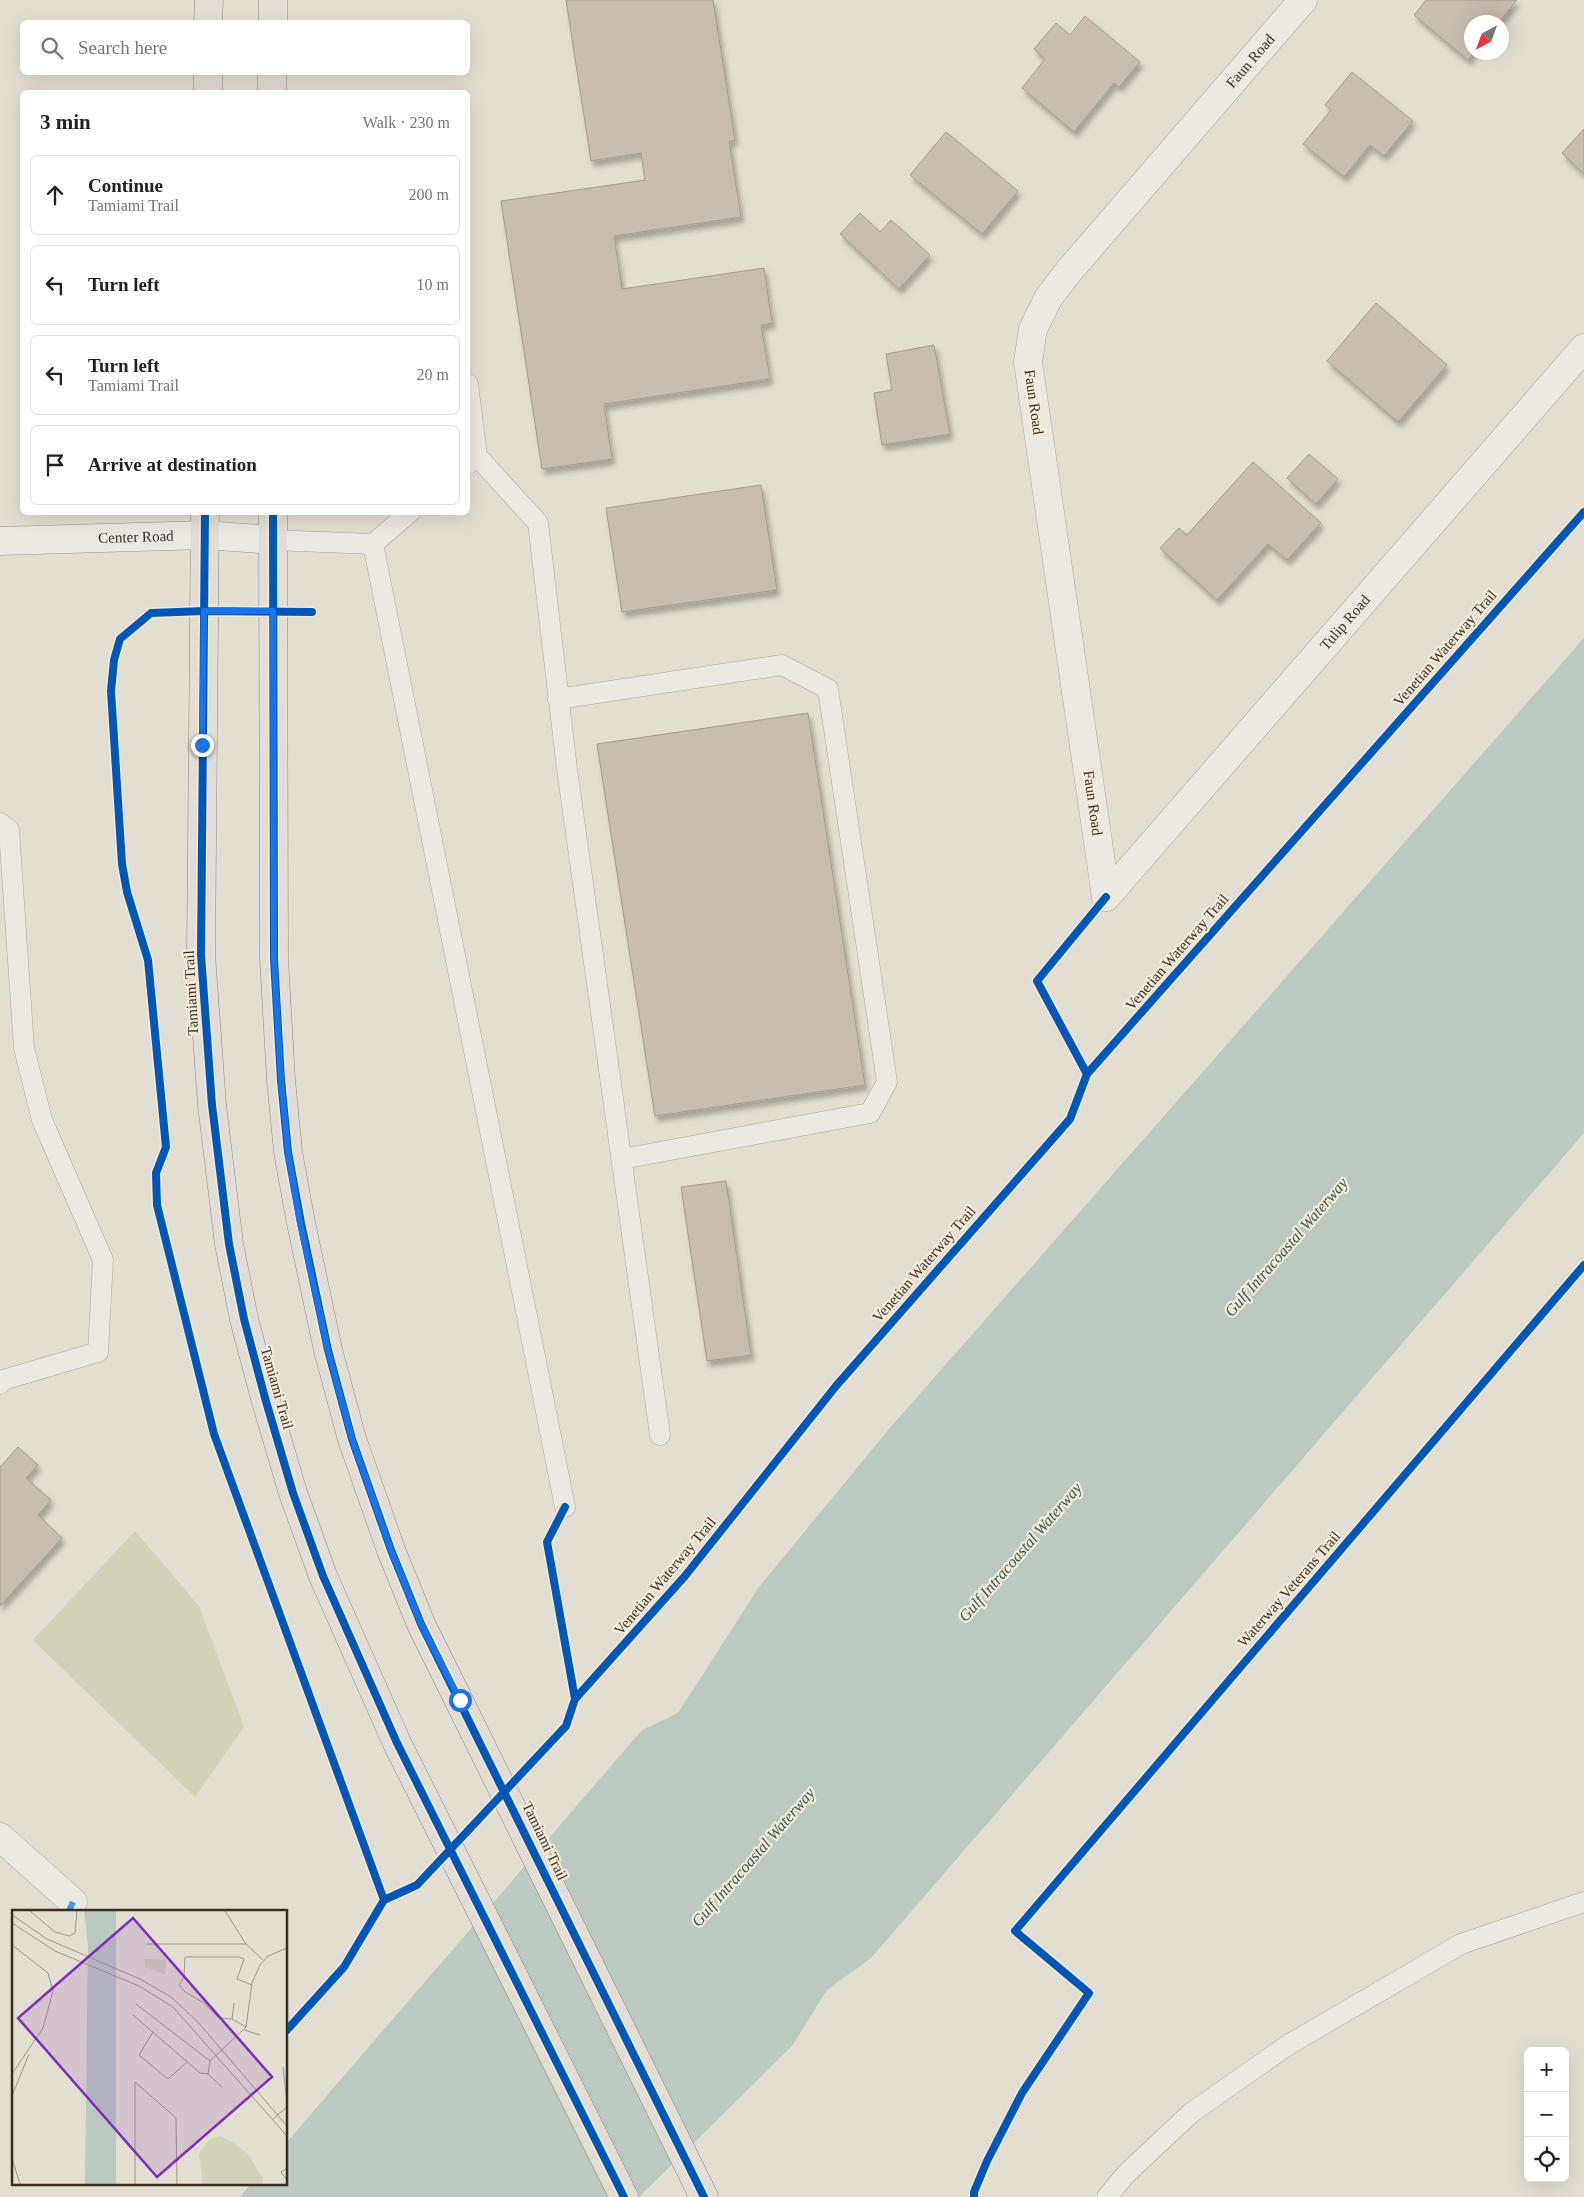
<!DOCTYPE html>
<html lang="en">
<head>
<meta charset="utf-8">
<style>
	:root { --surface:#fff; --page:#f6f6f6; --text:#222; --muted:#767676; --line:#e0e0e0 }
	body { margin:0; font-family:Georgia,serif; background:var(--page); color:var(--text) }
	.controls { position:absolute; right:15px; bottom:15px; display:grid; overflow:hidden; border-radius:8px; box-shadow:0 5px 20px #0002 }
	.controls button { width:45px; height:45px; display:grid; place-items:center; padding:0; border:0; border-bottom:1px solid var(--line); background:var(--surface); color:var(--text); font:25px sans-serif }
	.compass { position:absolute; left:1464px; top:15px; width:45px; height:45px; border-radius:50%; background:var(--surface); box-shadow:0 5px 20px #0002; rotate:221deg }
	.stop { position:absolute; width:15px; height:15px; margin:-11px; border:4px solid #1a73e8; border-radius:50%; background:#fff }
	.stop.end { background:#1a73e8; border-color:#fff; box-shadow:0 1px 5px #0008 }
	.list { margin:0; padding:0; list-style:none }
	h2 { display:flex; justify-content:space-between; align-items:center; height:65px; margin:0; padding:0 20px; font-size:21px }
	h2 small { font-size:16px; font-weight:400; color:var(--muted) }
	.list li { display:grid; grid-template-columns:32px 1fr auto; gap:15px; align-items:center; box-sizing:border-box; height:80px; margin:0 10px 10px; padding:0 10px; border:1px solid var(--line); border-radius:8px }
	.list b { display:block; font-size:19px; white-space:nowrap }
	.list p { margin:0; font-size:16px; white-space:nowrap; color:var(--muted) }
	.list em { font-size:16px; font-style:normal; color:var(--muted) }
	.icon { flex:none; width:28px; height:28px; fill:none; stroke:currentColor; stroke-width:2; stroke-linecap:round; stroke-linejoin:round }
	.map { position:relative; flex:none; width:1584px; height:2197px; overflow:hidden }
	.search { position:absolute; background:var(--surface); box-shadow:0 5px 20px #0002; left:20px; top:20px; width:450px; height:55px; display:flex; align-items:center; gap:12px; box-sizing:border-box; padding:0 18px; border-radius:8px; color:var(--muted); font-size:19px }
	.panel { position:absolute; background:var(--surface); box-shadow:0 5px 20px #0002; left:20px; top:90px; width:450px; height:425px; border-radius:8px }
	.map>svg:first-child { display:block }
	.green { fill:#d2d2b6 }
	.water { fill:#bcc9c0 }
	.building { fill:#c7bdb3; stroke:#a39a91; filter:url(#shadow) }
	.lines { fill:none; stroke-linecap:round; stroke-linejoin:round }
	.lane-casing { stroke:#a9a39a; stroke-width:21 }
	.street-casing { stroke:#a9a39a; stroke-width:29 }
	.secondary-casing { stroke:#99938a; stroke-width:29 }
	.primary-casing { stroke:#8f8981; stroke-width:29 }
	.lane { stroke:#ece9e3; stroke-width:20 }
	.street { stroke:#ece9e3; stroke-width:28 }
	.secondary { stroke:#ece9e3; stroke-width:28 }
	.primary { stroke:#e3ded5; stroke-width:28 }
	.quiet { stroke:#3e9de0; stroke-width:6; stroke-dasharray:12 6; stroke-linecap:butt }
	.cycleway-casing { stroke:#f3ebda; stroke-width:11 }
	.cycleway { stroke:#0057b8; stroke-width:8 }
	.route { stroke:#1a73e8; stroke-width:6 }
	.labels { text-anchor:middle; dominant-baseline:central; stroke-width:4.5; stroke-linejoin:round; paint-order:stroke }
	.street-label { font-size:15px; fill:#382d23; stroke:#f3ebda }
	.water-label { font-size:16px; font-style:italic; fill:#345653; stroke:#f3ebda }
	.inset-road { fill:none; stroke:#9f978c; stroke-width:1 }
	.view { fill:#7b2cbf; fill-opacity:0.15; stroke:#7b2cbf; stroke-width:2.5 }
	.inset-edge { fill:none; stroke:#382d23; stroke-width:2.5 }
</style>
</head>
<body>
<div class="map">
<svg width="1584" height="2197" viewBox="0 0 1584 2197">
	<defs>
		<filter id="shadow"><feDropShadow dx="3" dy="5.5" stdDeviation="2.5" flood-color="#0004"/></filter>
	</defs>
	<rect width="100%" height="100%" fill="#e3ded2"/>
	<path class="green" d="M135,1531l64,75 45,121 -49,70 -162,-157z"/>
	<path class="water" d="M1584,638v495l-713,825 -44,32 -35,56 -153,151h-399l12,-14h34v-40l356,-413 36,-17 81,-126 130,-158z"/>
	<path class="building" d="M566,0h147l22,140 -6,1 12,76 -127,19 8,53 142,-21 8,55 -11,2 9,54 -166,25 8,55 -70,10 -41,-268 144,-21 -4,-27 -50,8z
		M1426,0h91l-18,22h-27v30h2l-6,8 -54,-45z
		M1085,16l55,46 -21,25 -5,-4 -40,49 -52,-44 23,-29 -11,-10 22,-26 14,12z
		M1352,72l61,49 -29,35 -14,-11 -26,32 -41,-33 28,-34 -6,-5z
		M1584,129v45l-22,-21z
		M946,132l72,59 -36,43 -72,-59z
		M860,213l20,19 11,-12 39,35 -31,34 -59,-55z
		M1376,303l71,62 -49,57 -71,-61z
		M934,345l16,89 -68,11 -8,-52 18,-3 -6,-36z
		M1309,454l29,25 -22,25 -29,-26z
		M1253,462l68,61 -34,37 -19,-16 -51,56 -57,-52 19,-20 8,7z
		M761,485l16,105 -155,22 -16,-104z
		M808,713l57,372 -210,31 -58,-372z
		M726,1181l25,174 -44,6 -26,-174z
		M18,1447l20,18 -12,13 25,22 -13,15 24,23 -62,68v-139z"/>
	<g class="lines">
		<defs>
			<path id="lane" d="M468,384l9,72
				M468,464l9,-8 61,67 29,246 93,666
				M273,540l100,4 192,963
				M373,544l37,-32
				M558,699l224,-34 46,24 59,393 -17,31 -248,46
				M0,823l9,7 15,218 18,72 61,140 -5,92 -95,28 -3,4
				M1107,2197l19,-23 65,-61 97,-68 173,-101 123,-42"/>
			<g id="street">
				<path id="s1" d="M1106,897l-78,-535 5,-33 16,-32 20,-26 234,-271"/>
				<path id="s2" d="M1106,897l478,-549"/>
				<path d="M0,1837l73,65"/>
			</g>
			<g id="secondary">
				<path id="s3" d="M0,541l205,-6 68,5"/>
			</g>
			<path id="primary" d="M208,22l1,-22
				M273,22v-22
				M208,92v-20
				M272,92v-20
				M205,512l-4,443 11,150 17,139 15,75 21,79 28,95 30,83 74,167 227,454
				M273,512l1,447 7,121 7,72 13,71 27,127 24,89 39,111 30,74 283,573"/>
		</defs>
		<use href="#lane" class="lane-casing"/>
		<use href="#street" class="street-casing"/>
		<use href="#secondary" class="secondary-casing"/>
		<use href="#primary" class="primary-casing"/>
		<use href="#lane" class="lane"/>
		<use href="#street" class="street"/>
		<use href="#secondary" class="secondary"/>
		<use href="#primary" class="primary"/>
		<path class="quiet" d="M69,1911l4,-9"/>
		<defs>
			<path id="cycleway" d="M205,512l-4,443 11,150 17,139 15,75 21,79 28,95 30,83 74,167 227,454
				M273,512l1,447 7,121 7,72 13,71 27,127 24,89 39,111 30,74 283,573
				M312,612l-108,-1 -53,2 -31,26 -6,21 -3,31 11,173 5,28 21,68 18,187 -10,26 1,32 57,229 170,466
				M1087,1074l-50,-93 69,-84
				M565,1507l-18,35 28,157
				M286,2031l58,-64 40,-67 33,-15 149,-159 9,-27 110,-123 151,-190 234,-267 17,-45 497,-562
				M974,2197v-5l13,-31 35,-68 67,-100 -74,-62 569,-666"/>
		</defs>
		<use href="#cycleway" class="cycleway-casing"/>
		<use href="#cycleway" class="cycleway"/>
	</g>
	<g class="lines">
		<path class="route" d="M202,745l2,-134h69l1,348 7,121 7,72 12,71 28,127 24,89 39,111 30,74 39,76"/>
	</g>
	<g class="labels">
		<g class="street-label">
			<text stroke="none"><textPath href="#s1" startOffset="920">Faun Road</textPath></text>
			<text transform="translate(1034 402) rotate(82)">Faun Road</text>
			<text stroke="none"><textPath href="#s3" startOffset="136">Center Road</textPath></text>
			<text stroke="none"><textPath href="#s2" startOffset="364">Tulip Road</textPath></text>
			<text transform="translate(1445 648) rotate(-49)">Venetian Waterway Trail</text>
			<text transform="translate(1093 803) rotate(82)">Faun Road</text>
			<text transform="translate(1177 952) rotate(-49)">Venetian Waterway Trail</text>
			<text transform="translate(191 993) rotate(-93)">Tamiami Trail</text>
			<text transform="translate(924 1264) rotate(-49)">Venetian Waterway Trail</text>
			<text transform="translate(277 1388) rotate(74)">Tamiami Trail</text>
			<text transform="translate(665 1576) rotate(-50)">Venetian Waterway Trail</text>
			<text transform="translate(1289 1589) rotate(-49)">Waterway Veterans Trail</text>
			<text transform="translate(545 1841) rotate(64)">Tamiami Trail</text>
		</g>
		<g class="water-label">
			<text transform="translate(1286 1247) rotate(-49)">Gulf Intracoastal Waterway</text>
			<text transform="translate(1020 1552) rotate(-49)">Gulf Intracoastal Waterway</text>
			<text transform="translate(753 1857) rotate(-49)">Gulf Intracoastal Waterway</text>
		</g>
	</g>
	<g transform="translate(12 1910)">
		<rect width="275" height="275" fill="#e3ded2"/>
		<path d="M132,49l22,1 -1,15 -20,-8zM208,226l15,7 15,14 13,21 -1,6h-59l-4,-30 10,-14z" fill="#d2d2b6"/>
		<path d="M72,1h32v273h-31l3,-238z" fill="#bcc9c0"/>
		<path class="inset-road" d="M18,1l25,21 14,4 6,-3 2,-22M213,1l21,33 17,16M0,5l35,24 93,40 31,18 26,24 90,105M0,13l43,28 84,35 34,21 114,129M134,34h100M0,35l36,28 5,18 -10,37 -31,46M124,94l74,57 36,-34 6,-44 8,-18 8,-9 19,-8M121,105l67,58 8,1 2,-13M220,109l2,-16M234,117l-14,-8 -13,-1 -15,-15 -19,-11 -6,-7 5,-8 1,-20h54l5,2 -7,20 15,6M232,120l16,5M141,122l-14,23 29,24 19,-17M271,157l4,35M196,164l14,13M123,172l41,36 1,66M0,186l17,-42M261,209l14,-12M0,248l8,26M275,258l-6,4 6,8M123,274v-102"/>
		<path class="view" d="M121,8l139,159 -115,100 -139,-159z"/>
		<rect width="275" height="275" class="inset-edge"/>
	</g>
</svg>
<div class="controls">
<button>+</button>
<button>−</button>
<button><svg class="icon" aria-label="locate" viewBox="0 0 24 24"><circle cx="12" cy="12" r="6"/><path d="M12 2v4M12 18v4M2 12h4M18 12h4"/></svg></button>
</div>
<svg class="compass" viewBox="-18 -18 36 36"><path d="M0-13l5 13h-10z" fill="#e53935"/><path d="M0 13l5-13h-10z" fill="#767676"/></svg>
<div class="stop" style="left:460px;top:1700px"></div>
<div class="stop end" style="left:202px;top:745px"></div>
<div class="search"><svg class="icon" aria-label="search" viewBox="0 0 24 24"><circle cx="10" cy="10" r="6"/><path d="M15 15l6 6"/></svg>Search here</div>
<section class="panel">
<h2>3 min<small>Walk · 230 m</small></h2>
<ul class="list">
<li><svg class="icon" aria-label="ahead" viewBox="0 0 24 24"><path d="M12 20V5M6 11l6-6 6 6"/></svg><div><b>Continue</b><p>Tamiami Trail</p></div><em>200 m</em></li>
<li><svg class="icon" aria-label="left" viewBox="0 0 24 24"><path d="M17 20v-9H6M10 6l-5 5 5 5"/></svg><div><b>Turn left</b></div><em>10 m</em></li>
<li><svg class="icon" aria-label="left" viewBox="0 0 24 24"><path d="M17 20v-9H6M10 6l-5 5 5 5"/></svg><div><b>Turn left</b><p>Tamiami Trail</p></div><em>20 m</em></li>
<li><svg class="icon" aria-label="arrive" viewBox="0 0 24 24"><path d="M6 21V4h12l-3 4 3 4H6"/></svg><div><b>Arrive at destination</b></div></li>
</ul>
</section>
</div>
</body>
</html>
